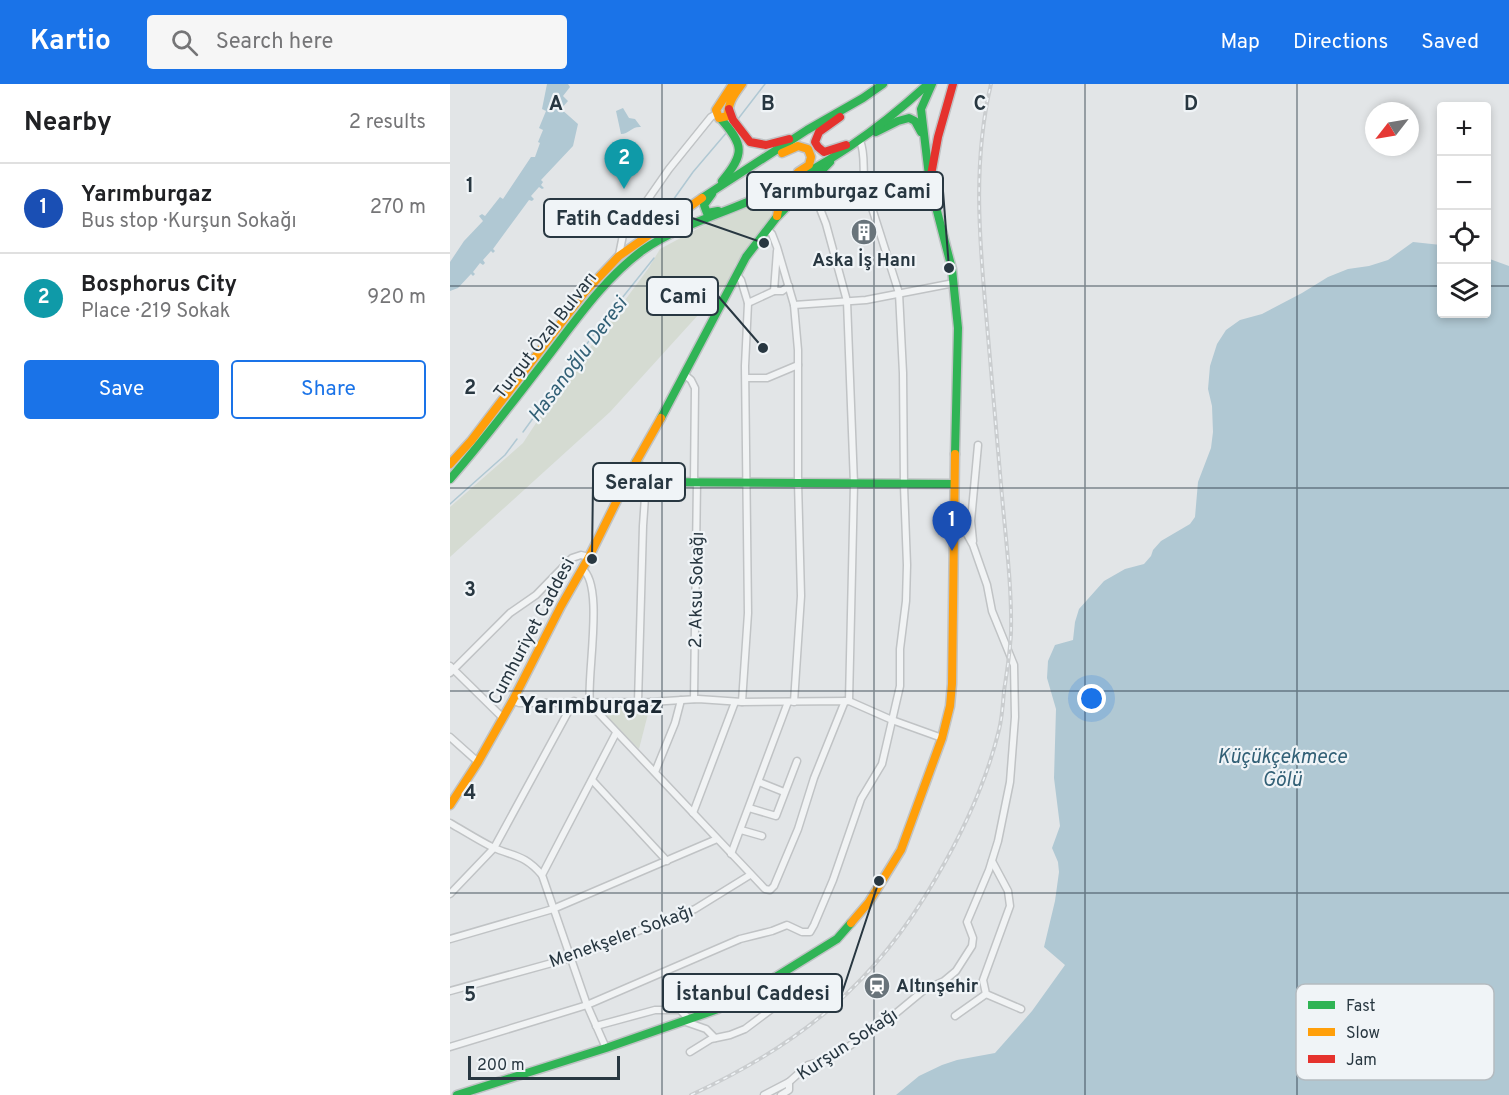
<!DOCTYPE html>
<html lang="en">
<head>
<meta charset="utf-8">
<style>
  :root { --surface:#fff; --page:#f6f6f6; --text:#202124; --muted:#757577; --line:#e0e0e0; --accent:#1a73e8 }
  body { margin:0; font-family:Overpass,sans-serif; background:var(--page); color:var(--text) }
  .controls { position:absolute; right:18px; top:18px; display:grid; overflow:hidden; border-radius:6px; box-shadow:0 3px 9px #0003 }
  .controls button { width:54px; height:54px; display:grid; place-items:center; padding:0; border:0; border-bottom:2px solid var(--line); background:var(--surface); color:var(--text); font:30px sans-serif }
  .compass { position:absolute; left:915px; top:18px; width:54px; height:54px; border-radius:50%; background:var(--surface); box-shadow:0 3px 9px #0003; rotate:239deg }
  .scale { position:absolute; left:18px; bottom:15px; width:152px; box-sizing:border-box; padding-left:6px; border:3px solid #283741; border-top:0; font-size:16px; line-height:21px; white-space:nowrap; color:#283741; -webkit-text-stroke:4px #f0f4f7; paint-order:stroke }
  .you { position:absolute; left:642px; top:615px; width:21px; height:21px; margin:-15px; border:4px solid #fff; border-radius:50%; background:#1a73e8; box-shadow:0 0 0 9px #1a73e833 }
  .badge { display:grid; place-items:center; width:39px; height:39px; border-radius:50%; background:var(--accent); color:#fff; font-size:20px; font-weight:700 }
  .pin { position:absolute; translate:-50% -50px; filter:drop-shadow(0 2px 3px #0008) }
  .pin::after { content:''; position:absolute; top:32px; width:21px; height:18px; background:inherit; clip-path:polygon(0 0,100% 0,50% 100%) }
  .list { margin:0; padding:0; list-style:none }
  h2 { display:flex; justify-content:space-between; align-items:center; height:78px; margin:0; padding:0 24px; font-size:26px }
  h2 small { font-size:20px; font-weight:400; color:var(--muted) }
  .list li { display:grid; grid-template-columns:39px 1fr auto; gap:18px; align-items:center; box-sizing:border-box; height:90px; padding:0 24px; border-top:2px solid var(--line) }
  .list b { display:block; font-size:22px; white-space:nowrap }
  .list p { margin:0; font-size:20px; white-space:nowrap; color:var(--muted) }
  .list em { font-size:20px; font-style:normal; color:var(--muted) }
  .actions { display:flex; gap:12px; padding:18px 24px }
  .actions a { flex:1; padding:14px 0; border:2px solid var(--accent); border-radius:6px; text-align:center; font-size:21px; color:var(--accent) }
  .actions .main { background:var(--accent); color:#fff }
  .icon { flex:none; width:33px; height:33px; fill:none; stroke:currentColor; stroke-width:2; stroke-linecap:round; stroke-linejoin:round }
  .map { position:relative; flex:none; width:1059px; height:1011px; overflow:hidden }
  header { display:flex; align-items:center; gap:36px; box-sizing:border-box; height:84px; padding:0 30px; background:var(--accent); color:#fff }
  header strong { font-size:28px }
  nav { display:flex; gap:33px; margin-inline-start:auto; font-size:21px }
  .search { width:420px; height:54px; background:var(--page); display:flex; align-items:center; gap:15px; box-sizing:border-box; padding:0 21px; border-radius:6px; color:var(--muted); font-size:22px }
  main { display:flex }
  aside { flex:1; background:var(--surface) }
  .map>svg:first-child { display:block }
  .green { fill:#d5dbd2 }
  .water { fill:#b0c8d3 }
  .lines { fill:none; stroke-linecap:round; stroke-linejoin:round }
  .stream { stroke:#b0c8d3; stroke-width:1.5 }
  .street-casing { stroke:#c0c3c5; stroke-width:9 }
  .fast-casing { stroke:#c0c3c5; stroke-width:11 }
  .slow-casing { stroke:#c0c3c5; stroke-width:11 }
  .jam-casing { stroke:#c0c3c5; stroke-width:11 }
  .street { stroke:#f1f3f4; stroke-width:6 }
  .fast { stroke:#30b455; stroke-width:8 }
  .slow { stroke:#ff9f0a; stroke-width:8 }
  .jam { stroke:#e5322d; stroke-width:8 }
  .rail-casing { stroke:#cacdcf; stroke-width:4 }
  .rail { stroke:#f0f4f7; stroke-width:1.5; stroke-dasharray:4.5; stroke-linecap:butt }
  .grid { fill:none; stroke:#283741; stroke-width:1.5; stroke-opacity:0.55 }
  .labels { text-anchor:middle; stroke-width:4.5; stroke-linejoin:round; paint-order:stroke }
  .poi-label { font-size:18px; font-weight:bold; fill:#283741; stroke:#f0f4f7 }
  .street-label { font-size:18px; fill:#283741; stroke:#f0f4f7 }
  .water-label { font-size:20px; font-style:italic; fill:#326076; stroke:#f0f4f7 }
  .district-label { font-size:24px; font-weight:bold; fill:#1b2832; stroke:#f0f4f7 }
  .key { fill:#f0f4f7; stroke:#b4bbc0; stroke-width:1.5 }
  .key-label { font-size:16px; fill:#283741 }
  .grid-label { font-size:20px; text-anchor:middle; font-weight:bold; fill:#283741; stroke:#f0f4f7; stroke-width:4.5; stroke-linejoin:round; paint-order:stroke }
  .leader { fill:none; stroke:#283741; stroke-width:2 }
  .callout-dot { fill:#283741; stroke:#f0f4f7; stroke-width:2 }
  .callout { fill:#f0f4f7; stroke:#283741; stroke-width:2 }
  .callout-label { font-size:20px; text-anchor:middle; font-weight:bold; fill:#283741 }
</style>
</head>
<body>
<header>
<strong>Kartio</strong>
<div class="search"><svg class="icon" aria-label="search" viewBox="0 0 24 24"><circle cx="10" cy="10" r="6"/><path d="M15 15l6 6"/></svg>Search here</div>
<nav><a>Map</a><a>Directions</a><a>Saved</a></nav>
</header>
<main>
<aside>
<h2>Nearby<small>2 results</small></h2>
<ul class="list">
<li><span class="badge" style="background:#1a4fb4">1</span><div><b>Yarımburgaz</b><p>Bus stop · Kurşun Sokağı</p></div><em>270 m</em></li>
<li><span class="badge" style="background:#0f9aa8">2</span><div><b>Bosphorus City</b><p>Place · 219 Sokak</p></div><em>920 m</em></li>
</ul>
<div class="actions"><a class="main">Save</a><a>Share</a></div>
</aside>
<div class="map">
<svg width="1059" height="1011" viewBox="0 0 1059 1011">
  <rect width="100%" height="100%" fill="#e2e5e7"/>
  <g class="green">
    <path d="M314,116L326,118L325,127L285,181L279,197L160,328L0,473V423L73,359L101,316L198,185L210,165L251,143Z"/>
    <path d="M200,622L189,665L149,626V623Z"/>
  </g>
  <g class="water">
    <path d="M97,0H118L120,3L113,12L118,17L111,25L128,40L123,62L91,96L93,98L91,101L94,104L92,105L89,103L81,112L84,115L82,117L79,116L43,165L45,167L43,169L41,167L33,176L35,179L33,181L30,179L23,188L25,190L23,192L21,190L8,204L0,207V178L14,157L33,137L29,132L32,130L35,132L50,113L53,115L81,73H85L90,59L88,58L93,46L89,44L96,27L92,25Z"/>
    <path d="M173,24L179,34L185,35L191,43C182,42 179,50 171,50L166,27Z"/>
    <path d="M963,158L991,161L992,230H1036L1037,174L1059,182V1011H446L469,992L492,981L507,976L545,969L582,927L615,881L594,863L605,817L609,788L608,778L602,764L610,742L604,694L606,625L597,594L598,577L605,561L623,556L625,538L629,525L654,497L675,485L694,480L701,472L703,466L711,457L740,440L745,433L748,398L761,364L763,348L762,322L758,305L760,282L767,260L776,246L790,236L812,230L852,209L878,193L898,185L919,182L938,176Z"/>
  </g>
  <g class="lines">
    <g class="stream">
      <path d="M288,35L315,0"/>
      <path d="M211,133L243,88L277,48"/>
      <path d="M73,348L152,239L204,174"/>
      <path d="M0,420L55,371L67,355"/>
    </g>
    <defs>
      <g id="street">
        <path d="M360,99L376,140L397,217L404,400L399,617"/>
        <path d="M415,102L445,101"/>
        <path d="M317,145L322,150L327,163L344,221L348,266V398L351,512L344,618"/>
        <path d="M327,167L324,207H332L339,202"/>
        <path d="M169,171L173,151L219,85L261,33L266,30"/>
        <path d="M287,191L291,196L298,219L295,282L298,529L292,618"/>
        <path d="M298,219L324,207"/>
        <path d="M344,221L416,216L504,199"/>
        <path d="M235,291L241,296L245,304L244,397"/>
        <path d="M297,294H317L348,281"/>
        <path d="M523,457L521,437L528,361"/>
        <path d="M132,485C155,500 136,594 140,620L315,805L320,806L324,802L348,745L364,694L395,617"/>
        <path d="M0,582L53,634"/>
        <path d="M0,589L60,529L86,511L122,474L131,471L139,473"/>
        <path d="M244,615L247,397"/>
        <path d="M63,616L69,619L200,618L248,615L292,618L399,617L442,636L492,654"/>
        <path d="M188,618L193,442L196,398"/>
        <path d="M0,653L28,678"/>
        <path d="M205,688L225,639L231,616"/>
        <path d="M142,696L217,777"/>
        <path d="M309,698L334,708"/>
        <path d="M299,724L326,732L347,677"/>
        <path d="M243,729L285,618"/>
        <path d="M0,739C14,747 28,756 42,763C64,773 74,770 92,791"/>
        <path d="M291,746L312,752"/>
        <path d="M281,770L338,618"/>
        <path d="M542,777L558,807L560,822L533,896L536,910L571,925"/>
        <path d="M0,810L44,764L124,617"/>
        <path d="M0,855L103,825L267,755"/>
        <path d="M0,907L120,874L165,856L245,825L300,791"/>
        <path d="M505,932L536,910"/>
        <path d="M233,937L256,945L265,954"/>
        <path d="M146,942L205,926H230L239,935"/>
        <path d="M0,963L137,921L290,855L322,847L337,841L352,848H360L364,841L383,796L411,715L432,680L450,602V565L456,517L457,481L454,402L453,289L449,209L415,102C412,88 416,70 410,57"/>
        <path d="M156,964L137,921L92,791L166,649"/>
        <path d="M240,968L261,955L280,951L295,945L347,906"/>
        <path d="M314,1011L339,998L358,981L369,978L398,963L439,935L474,906L494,897L506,887L522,862L523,854L517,838L539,786L548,757L560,698L565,633L564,581L542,527L537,501L523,461L512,441L504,440"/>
        <path d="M331,1011L339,1006V998"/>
      </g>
      <g id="fast">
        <path d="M482,0L471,25L480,100L502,185L508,244L505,370"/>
        <path d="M271,35C294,61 295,70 272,97"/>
        <path d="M426,48L448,37L459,34L465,37L471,48"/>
        <path d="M262,110L254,121L257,129L268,127"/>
        <path d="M252,114L357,46L413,14L433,0"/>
        <path d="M211,334L296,173L326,134L380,78"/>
        <path d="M186,378L192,384L196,398L504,400"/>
        <path d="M0,395C35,355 67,313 99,271C128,233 155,194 193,166C227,142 275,129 313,111C376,82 427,47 478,0"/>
        <path d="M7,1011L156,964L268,925L316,899L387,855L401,839"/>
      </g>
      <g id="slow">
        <path d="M283,0L266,26L269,34L278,32C278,18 284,11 292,0"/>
        <path d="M332,69L348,62L358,65L361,73L359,81L348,88"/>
        <path d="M311,114L319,112L326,114L329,121L327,132"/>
        <path d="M0,380L21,357L134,209L169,172L252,114"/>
        <path d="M0,721L28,678L63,616L111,522L139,473L186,378L211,334"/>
        <path d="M401,839L419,818L451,766L492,654L500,622L502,600L505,370"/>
      </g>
      <g id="jam">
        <path d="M279,25L283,36L300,58L316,61L339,55"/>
        <path d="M390,33L369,48L365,58L368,63L374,68L396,61"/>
        <path d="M481,91L488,53L503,0"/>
      </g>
    </defs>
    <use href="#street" class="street-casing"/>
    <use href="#fast" class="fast-casing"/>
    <use href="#slow" class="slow-casing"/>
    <use href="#jam" class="jam-casing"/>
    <use href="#street" class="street"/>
    <use href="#fast" class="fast"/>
    <use href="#slow" class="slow"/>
    <use href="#jam" class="jam"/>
    <defs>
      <path id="rail" d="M241,1011C351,960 425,900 486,794C513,748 536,699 549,646C552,634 553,620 554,607C557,588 560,569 561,549C562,504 556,457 552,412C547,351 541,290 536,229C529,152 523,76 541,0"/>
    </defs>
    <use href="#rail" class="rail-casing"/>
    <use href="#rail" class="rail"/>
  </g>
  <path class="grid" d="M212,0V1011M424,0V1011M635,0V1011M847,0V1011M0,202H992M1036,202H1059M0,404H1059M0,607H1059M0,809H1059"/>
  <defs>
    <symbol id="building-disc" viewBox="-11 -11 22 22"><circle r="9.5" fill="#69747b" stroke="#f0f4f7"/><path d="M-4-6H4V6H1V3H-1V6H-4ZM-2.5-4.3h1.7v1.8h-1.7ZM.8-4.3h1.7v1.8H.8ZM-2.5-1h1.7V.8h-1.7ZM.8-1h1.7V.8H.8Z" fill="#fff"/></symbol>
    <symbol id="station-disc" viewBox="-11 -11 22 22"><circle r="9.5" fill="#69747b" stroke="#f0f4f7"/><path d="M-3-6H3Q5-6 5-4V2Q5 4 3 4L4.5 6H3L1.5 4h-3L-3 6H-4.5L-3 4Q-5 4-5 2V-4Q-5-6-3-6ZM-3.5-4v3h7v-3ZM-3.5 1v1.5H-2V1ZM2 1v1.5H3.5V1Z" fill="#fff"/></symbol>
  </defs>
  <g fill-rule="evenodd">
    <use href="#building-disc" x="399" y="133" width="30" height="30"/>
    <use href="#station-disc" x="412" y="887" width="30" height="30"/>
  </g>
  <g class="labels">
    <g class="poi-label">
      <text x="414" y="182">Aska İş Hanı</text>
      <text x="446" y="908" text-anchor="start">Altınşehir</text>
    </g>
    <g class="street-label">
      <text transform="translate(95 251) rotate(-52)" y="6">Turgut Özal Bulvarı</text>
      <text transform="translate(246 506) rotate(-89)" y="6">2. Aksu Sokağı</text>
      <text transform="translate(81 547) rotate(-62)" y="6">Cumhuriyet Caddesi</text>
      <text transform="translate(171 852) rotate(-20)" y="6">Menekşeler Sokağı</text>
      <text transform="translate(397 960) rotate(-33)" y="6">Kurşun Sokağı</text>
    </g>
    <g class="water-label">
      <text transform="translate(127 275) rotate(-53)" y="7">Hasanoğlu Deresi</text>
      <text x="832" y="679">Küçükçekmece<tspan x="832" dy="23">Gölü</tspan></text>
    </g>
    <g class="district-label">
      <text x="141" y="629">Yarımburgaz</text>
    </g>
  </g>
  <rect x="846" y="900" width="198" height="96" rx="9" class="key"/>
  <rect x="858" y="917" width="27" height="8" fill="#30b455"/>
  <rect x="858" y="944" width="27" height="8" fill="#ff9f0a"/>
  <rect x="858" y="971" width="27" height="8" fill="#e5322d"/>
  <g class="key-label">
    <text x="896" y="927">Fast</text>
    <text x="896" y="954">Slow</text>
    <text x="896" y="981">Jam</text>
  </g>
  <g class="grid-label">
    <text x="106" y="26">A</text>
    <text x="318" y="26">B</text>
    <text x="530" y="26">C</text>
    <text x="741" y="26">D</text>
    <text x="20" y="108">1</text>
    <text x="20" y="310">2</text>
    <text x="20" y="512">3</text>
    <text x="20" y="715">4</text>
    <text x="20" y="917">5</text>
  </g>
  <path class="leader" d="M499 184L493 107M314 159L242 134M313 264L268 212M142 475L143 398M429 797L392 909"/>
  <g class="callout-dot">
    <circle cx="499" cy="184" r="6"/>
    <circle cx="314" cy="159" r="6"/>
    <circle cx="313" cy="264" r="6"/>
    <circle cx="142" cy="475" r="6"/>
    <circle cx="429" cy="797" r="6"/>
  </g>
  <g class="callout">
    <rect x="297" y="88" width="196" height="38" rx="6"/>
    <rect x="94" y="115" width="148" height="38" rx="6"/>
    <rect x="197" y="193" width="71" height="38" rx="6"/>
    <rect x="143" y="379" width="92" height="38" rx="6"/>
    <rect x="213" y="890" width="179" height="38" rx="6"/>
  </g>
  <g class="callout-label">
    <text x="395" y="114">Yarımburgaz Cami</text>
    <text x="168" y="141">Fatih Caddesi</text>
    <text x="233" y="219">Cami</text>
    <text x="189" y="405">Seralar</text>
    <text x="303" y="916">İstanbul Caddesi</text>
  </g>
</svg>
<div class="controls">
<button>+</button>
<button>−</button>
<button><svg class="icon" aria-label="locate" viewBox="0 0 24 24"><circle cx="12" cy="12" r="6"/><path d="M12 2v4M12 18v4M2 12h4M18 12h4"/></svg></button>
<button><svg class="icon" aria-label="layers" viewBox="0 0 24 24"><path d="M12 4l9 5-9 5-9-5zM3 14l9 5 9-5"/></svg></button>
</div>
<svg class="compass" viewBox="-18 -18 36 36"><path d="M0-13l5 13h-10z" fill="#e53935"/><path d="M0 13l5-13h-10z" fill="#757577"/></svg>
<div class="scale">200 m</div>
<div class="you"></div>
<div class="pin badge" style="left:502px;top:467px;background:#1a4fb4">1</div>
<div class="pin badge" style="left:174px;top:105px;background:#0f9aa8">2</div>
</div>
</main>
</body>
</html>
